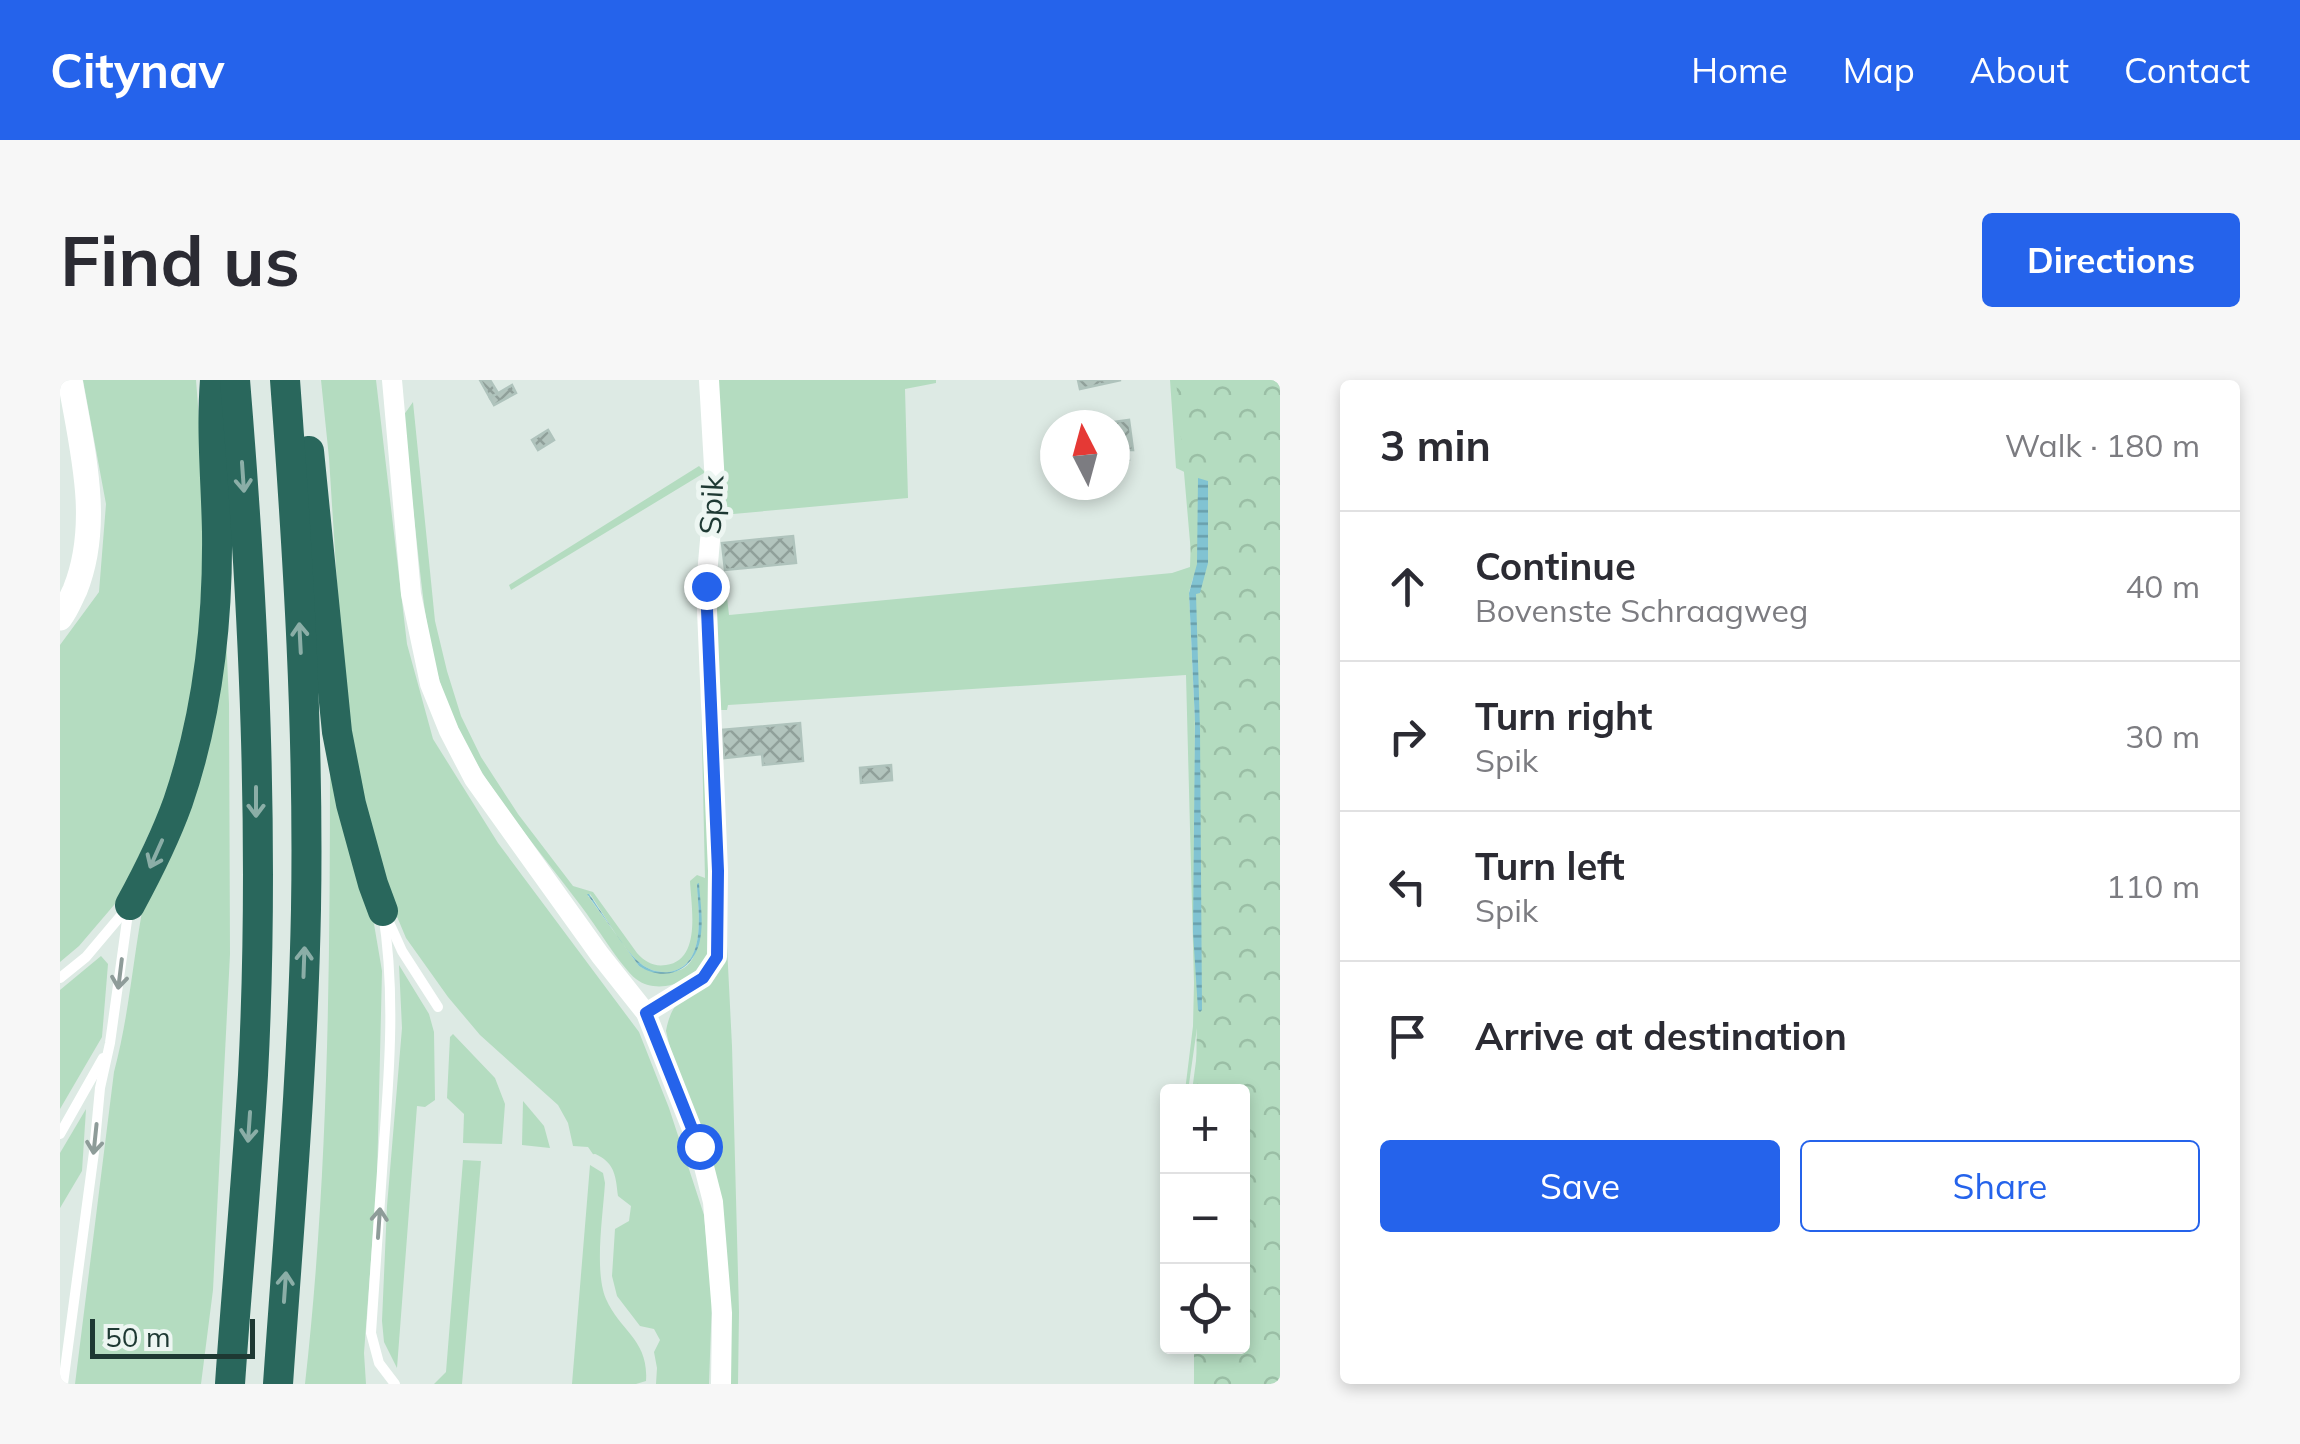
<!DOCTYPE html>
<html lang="en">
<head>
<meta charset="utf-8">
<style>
  :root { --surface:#fff; --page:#f7f7f7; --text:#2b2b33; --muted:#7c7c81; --line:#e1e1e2; --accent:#2563eb }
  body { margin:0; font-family:Mulish,sans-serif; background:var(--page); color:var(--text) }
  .controls { position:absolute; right:30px; bottom:30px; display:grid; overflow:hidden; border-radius:10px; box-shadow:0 5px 15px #0003 }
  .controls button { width:90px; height:90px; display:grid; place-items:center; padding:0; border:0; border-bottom:2px solid var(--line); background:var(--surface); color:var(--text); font:50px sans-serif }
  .compass { position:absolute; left:980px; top:30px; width:90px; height:90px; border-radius:50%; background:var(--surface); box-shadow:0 5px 15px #0003; rotate:354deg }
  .scale { position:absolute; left:30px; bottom:25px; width:165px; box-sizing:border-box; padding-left:10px; border:5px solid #1e3933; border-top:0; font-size:28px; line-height:35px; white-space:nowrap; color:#1e3933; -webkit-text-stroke:8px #edf6f2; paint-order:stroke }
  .stop { position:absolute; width:30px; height:30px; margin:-22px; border:8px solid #2563eb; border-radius:50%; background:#fff }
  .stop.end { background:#2563eb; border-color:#fff; box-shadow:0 2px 10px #0008 }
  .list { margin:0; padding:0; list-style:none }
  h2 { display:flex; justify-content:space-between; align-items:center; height:130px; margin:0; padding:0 40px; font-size:42px }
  h2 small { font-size:32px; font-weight:400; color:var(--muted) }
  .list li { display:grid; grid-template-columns:65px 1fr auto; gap:30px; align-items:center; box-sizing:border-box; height:150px; padding:0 40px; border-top:2px solid var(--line) }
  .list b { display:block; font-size:38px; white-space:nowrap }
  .list p { margin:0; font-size:32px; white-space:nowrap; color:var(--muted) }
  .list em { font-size:32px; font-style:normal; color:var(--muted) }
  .actions { display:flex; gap:20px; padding:30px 40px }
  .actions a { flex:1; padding:22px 0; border:2px solid var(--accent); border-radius:10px; text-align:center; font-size:35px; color:var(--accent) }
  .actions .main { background:var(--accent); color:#fff }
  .icon { flex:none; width:55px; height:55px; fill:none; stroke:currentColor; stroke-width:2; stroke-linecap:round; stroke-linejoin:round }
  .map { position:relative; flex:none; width:1220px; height:1004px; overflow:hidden; border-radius:10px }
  header { display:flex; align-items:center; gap:60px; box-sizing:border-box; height:140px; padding:0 50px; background:var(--accent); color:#fff }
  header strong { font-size:48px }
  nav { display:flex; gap:55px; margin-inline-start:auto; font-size:35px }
  .intro { display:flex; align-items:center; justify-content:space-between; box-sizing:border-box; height:240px; padding:0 60px }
  h1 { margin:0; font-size:70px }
  .button { padding:25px 45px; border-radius:10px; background:var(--accent); color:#fff; font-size:35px; font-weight:700 }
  main { display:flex; gap:60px; padding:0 60px }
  aside { flex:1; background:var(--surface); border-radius:10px; box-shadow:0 5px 15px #0003 }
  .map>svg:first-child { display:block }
  .grass { fill:#b4dcc0; fill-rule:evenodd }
  .forest { fill:url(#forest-crowns) }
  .water { fill:url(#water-rules) }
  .building { fill:url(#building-cross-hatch); stroke:#afc3bc; stroke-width:2.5 }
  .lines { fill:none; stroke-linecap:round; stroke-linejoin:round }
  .service { stroke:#fff; stroke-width:10 }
  .minor { stroke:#fff; stroke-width:20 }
  .tertiary { stroke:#fff; stroke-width:25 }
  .motorway { stroke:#29675c; stroke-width:30 }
  .oneway { stroke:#8baea7 }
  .oneway2 { stroke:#8e9c99 }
  .route { stroke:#2563eb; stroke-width:12 }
  .labels { text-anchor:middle; stroke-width:10; stroke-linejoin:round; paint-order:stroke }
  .street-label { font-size:30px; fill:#1e3933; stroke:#edf6f2 }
</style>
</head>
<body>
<header>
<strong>Citynav</strong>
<nav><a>Home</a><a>Map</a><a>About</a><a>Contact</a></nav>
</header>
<div class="intro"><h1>Find us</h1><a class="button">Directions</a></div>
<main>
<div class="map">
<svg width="1220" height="1004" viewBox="0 0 1220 1004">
  <defs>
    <pattern id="forest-crowns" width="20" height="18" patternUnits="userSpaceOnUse" patternTransform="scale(2.5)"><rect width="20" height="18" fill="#b4dcc0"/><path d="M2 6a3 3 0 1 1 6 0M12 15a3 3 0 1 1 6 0" fill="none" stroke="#9abea5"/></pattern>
    <pattern id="water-rules" width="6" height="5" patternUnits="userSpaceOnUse" patternTransform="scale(2.5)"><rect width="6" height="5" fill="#81c3d2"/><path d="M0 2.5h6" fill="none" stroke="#699fab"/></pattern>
    <pattern id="building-cross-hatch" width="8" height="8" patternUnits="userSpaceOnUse" patternTransform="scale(2.5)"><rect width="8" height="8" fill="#b2c4bd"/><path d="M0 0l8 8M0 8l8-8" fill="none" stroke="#90a09a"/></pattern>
  </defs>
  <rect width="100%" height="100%" fill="#ddeae4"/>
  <g class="grass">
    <path d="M23,0H136L146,128L135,318L111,405L60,518L19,566L0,582V265L39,212L46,124Z"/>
    <path d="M261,0H316L347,264L373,359L438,463L579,652L609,728L644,835L652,919L649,1004H596L597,988L594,972L600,960L594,949L580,946L557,916L552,896L555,849L569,841L571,826L558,816C556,801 556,786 541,777C528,769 538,781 528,767L513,766L508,743L498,725L420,655L388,617L346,558L322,501L285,329L269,78Z"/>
    <path d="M654,0H876V3L845,9L848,118L662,135V147L656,148Z"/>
    <path d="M1110,0H1220V1004L1182,966V712L1132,711L1140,651L1137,648L1128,711H1125L1133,646L1134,603L1126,295L668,325L667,330H661L651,201L665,200L669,235L1112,193L1130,187L1133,96L1116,88ZM1137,184L1136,213L1133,552L1135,342L1129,212Z"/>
    <path d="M353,22L375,241L387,291L401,336L421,377L458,434L513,506L533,512L577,573C585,582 594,587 606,585C642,580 631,526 630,501L637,495L645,498L639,227L644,93L451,210L449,205L639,86L644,91L645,89L652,563C650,570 648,580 644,585C629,603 597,615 576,599C561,587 535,544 521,526C470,457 410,394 382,309C368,265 363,219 358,173C353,128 348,82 343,36ZM637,505C639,530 649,592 609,592C598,592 589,592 579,586L528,516L530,514C543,533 563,569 580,583C588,590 599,593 609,592C648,586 638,531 637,505Z"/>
    <path d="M165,230L169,324L170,574L153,910L141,1004H15L54,692C69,636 73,578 84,521Z"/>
    <path d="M270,388L314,544L322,591L317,800L304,973L306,1004H245C268,800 270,593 270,388Z"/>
    <path d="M663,486L672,666L679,932L678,1004H670V918L606,651C611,622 625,616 646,598Z"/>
    <path d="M41,576L48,584L42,657L0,729V610Z"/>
    <path d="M339,585L369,634L374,652L375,720L365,727L357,726L337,988L324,962L322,941L327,826L342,648Z"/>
    <path d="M393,654L435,698L445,724L442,764L403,763L404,734L387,718L390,657Z"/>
    <path d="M463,721L484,746L490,768L462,765Z"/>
    <path d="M26,729L22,791L0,828V773Z"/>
    <path d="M403,780L421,781L402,1004H374L386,992Z"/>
    <path d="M530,785L543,793L545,803C543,835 534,891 546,919C560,951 589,960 586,1001L576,1004H512Z"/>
  </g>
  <path class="forest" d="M1116,0H1220V1004H1134V967L1182,966V712L1136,711L1141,289Z"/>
  <g class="water">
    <path d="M1138,98L1148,101V183L1140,213L1136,214L1140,350L1142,630L1140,632L1138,630L1133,552L1135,342L1129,213L1137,184Z"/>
    <path d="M639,503C640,521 644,542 640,560C634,591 605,603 579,586L527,514H529C542,532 564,570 580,583C588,590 599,593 609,592C648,586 638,531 637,504Z"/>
  </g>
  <g class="building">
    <path d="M420,0H430L438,13L430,18Z"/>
    <path d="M1018,0H1061L1020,9Z"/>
    <path d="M452,5L456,13L434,25L430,18Z"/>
    <path d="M1069,40L1073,70H1068L1069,80L1055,82V45H1032Z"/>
    <path d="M488,50L494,60L478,70L472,60Z"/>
    <path d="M733,156L736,183L665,190L662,163Z"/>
    <path d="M740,343L743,381L703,385L702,374L664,378L662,350Z"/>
    <path d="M831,385L832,400L801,403L800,388Z"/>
  </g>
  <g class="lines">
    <g class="service">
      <path d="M323,533C335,608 330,686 324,762C320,826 315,889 311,953L319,983L335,1004"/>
      <path d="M328,540L342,571L378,627"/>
      <path d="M0,598L26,577L69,526"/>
      <path d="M0,754L43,678"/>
      <path d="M3,1004L34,772L40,708L50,663L69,526"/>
    </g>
    <g class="minor">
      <path d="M332,0L351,214L370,304L389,351L414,399L540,575L586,633L639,767L653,822L662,933L661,1004"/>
      <path d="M586,633L643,598L657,577L658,491L646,206L655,104L649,0"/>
    </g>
    <path class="tertiary" d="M0,238C7,229 10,220 15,210C42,143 22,69 10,0"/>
    <g class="motorway">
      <path d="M249,71L277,352L291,424L313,504L323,531"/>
      <path d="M70,525C88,492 105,458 118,422C147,337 158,242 157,152C156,101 151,51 155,0"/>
      <path d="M170,1004C177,901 187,798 193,695C205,464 194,230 175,0"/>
      <path d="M218,1004C229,846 243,687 246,529C249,353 238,175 225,0"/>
    </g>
  </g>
  <defs><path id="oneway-shaft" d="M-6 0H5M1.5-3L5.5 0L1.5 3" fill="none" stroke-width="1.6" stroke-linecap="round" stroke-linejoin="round" transform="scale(2.5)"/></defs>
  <g class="oneway">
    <use href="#oneway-shaft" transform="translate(183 97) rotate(86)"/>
    <use href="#oneway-shaft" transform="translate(240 258) rotate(-93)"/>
    <use href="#oneway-shaft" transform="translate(196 422) rotate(90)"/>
    <use href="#oneway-shaft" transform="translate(96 474) rotate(114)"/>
    <use href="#oneway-shaft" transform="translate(244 582) rotate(-88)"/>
    <use href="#oneway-shaft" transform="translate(189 747) rotate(94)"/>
    <use href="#oneway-shaft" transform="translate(225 907) rotate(-86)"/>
  </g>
  <g class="oneway2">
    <use href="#oneway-shaft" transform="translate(60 594) rotate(97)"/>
    <use href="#oneway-shaft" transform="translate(35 759) rotate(96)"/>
    <use href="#oneway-shaft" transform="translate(319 843) rotate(-86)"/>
  </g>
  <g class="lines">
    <path class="route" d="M639,766L586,633L643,598L657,577L658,491L646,206"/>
  </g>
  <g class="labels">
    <g class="street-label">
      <text transform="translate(652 125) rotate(-87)" y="10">Spik</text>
    </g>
  </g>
</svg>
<div class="controls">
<button>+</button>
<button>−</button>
<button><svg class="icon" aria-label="locate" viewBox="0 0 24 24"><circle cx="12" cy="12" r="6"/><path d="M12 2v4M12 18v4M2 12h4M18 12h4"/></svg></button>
</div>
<svg class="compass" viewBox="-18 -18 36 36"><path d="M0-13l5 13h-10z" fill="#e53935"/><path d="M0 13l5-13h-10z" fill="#7c7c81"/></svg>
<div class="scale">50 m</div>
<div class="stop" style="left:639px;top:766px"></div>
<div class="stop end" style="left:646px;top:206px"></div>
</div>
<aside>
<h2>3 min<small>Walk · 180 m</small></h2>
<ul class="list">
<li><svg class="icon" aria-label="ahead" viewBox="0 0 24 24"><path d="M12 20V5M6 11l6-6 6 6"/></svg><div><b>Continue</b><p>Bovenste Schraagweg</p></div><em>40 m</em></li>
<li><svg class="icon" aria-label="right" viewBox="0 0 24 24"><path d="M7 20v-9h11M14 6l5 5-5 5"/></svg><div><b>Turn right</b><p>Spik</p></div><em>30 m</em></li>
<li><svg class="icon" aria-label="left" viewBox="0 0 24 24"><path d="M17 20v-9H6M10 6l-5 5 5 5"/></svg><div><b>Turn left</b><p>Spik</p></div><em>110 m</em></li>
<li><svg class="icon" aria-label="arrive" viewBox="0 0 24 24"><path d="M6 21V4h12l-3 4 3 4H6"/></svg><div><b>Arrive at destination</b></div></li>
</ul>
<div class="actions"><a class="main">Save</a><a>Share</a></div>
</aside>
</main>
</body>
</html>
